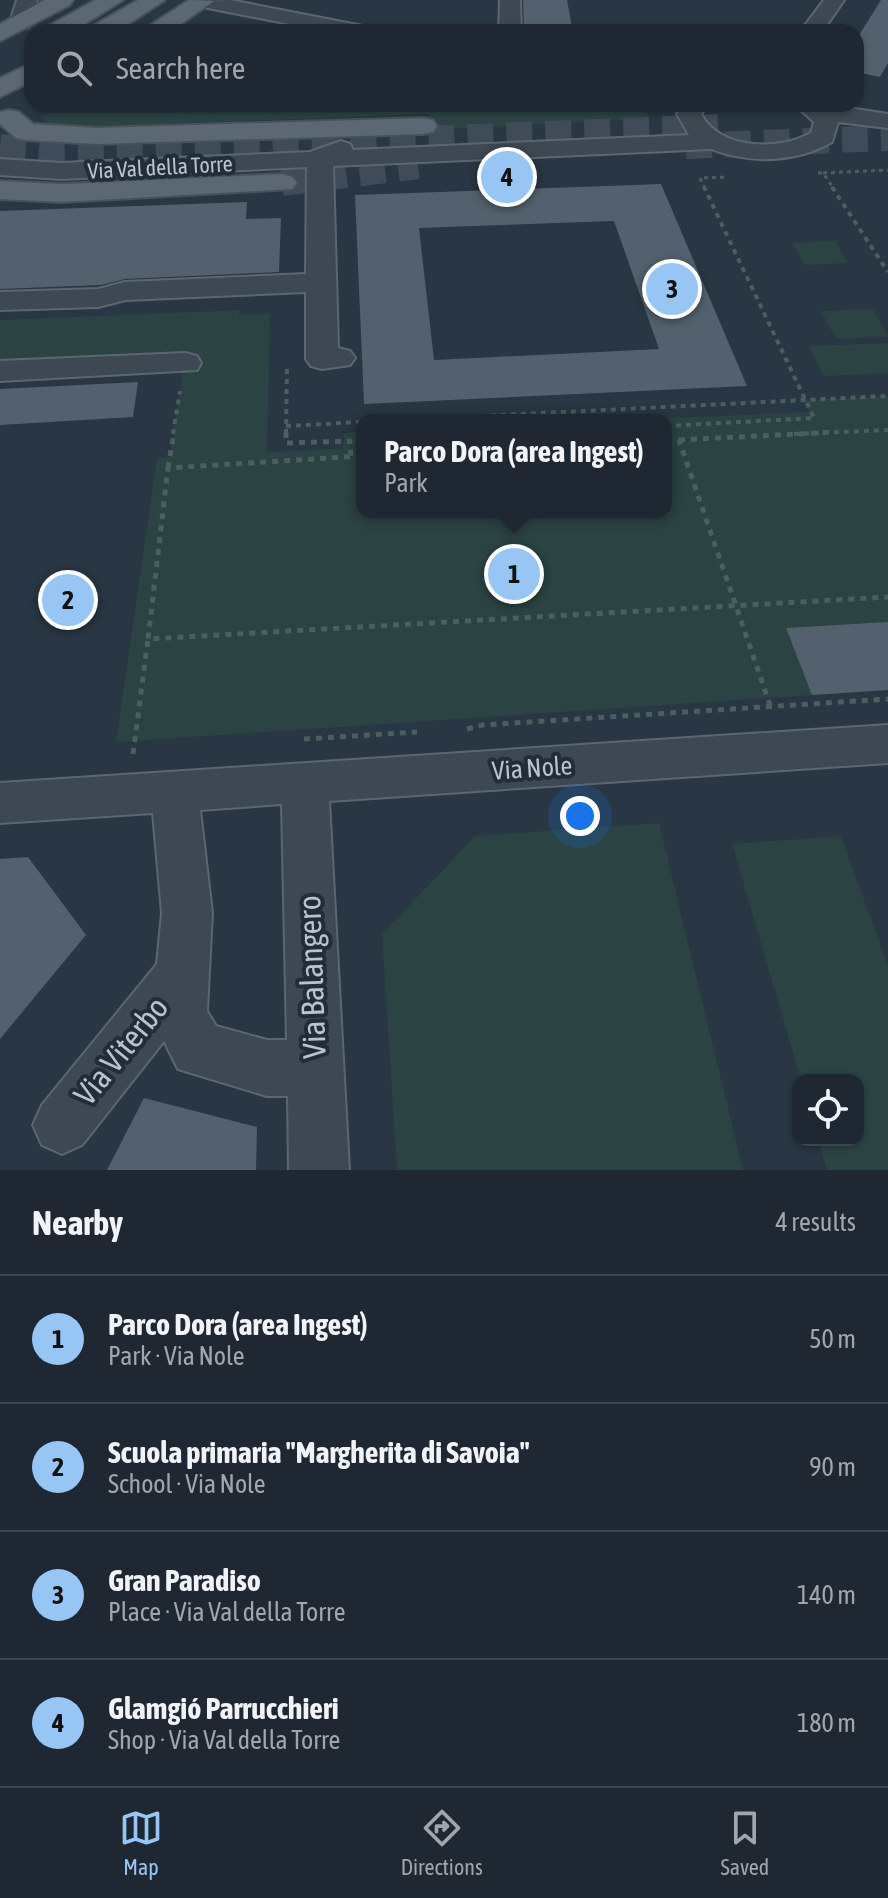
<!DOCTYPE html>
<html lang="en">
<head>
<meta charset="utf-8">
<style>
  :root { --surface:#1f2832; --page:#27303a; --text:#f1f3f6; --muted:#a1a6ac; --line:#3c444d; --accent:#97c5f4 }
  body { margin:0; font-family:"Asap Condensed",sans-serif; background:var(--page); color:var(--text) }
  .controls { position:absolute; right:24px; bottom:24px; display:grid; overflow:hidden; border-radius:16px; box-shadow:0 2px 6px #0004 }
  .controls button { width:72px; height:72px; display:grid; place-items:center; padding:0; border:0; border-bottom:2px solid var(--line); background:var(--surface); color:var(--text); font:40px sans-serif }
  .you { position:absolute; left:580px; top:816px; width:28px; height:28px; margin:-20px; border:6px solid #fff; border-radius:50%; background:#1a73e8; box-shadow:0 0 0 12px #1a73e833 }
  .badge { display:grid; place-items:center; width:52px; height:52px; border-radius:50%; background:var(--accent); color:#111; font-size:26px; font-weight:700 }
  .pin { position:absolute; translate:-50% -50%; border:4px solid #fff; box-shadow:0 2px 8px #0006 }
  .popup { position:absolute; left:356px; top:414px; width:316px; height:104px; box-sizing:border-box; display:grid; place-content:center; border-radius:16px; background:var(--surface); filter:drop-shadow(0 2px 6px #0005); font-size:26px; white-space:nowrap; color:var(--muted) }
  .popup b { font-size:30px; color:var(--text) }
  .popup::after { content:''; position:absolute; left:50%; top:100%; margin-left:-16px; border:16px solid transparent; border-top-color:var(--surface) }
  .list { margin:0; padding:0; list-style:none }
  h2 { display:flex; justify-content:space-between; align-items:center; height:104px; margin:0; padding:0 32px; font-size:34px }
  h2 small { font-size:26px; font-weight:400; color:var(--muted) }
  .list li { display:grid; grid-template-columns:52px 1fr auto; gap:24px; align-items:center; box-sizing:border-box; height:128px; padding:0 32px; border-top:2px solid var(--line) }
  .list b { display:block; font-size:30px; white-space:nowrap }
  .list p { margin:0; font-size:26px; white-space:nowrap; color:var(--muted) }
  .list em { font-size:26px; font-style:normal; color:var(--muted) }
  .icon { flex:none; width:44px; height:44px; fill:none; stroke:currentColor; stroke-width:2; stroke-linecap:round; stroke-linejoin:round }
  .map { position:relative; flex:none; width:888px; height:1170px; overflow:hidden }
  .search { position:absolute; background:var(--surface); box-shadow:0 2px 6px #0004; left:24px; right:24px; top:24px; height:88px; display:flex; align-items:center; gap:20px; box-sizing:border-box; padding:0 28px; border-radius:24px; color:var(--muted); font-size:30px }
  .sheet { height:616px; background:var(--surface) }
  nav { display:flex; justify-content:space-around; align-items:center; box-sizing:border-box; height:112px; border-top:2px solid var(--line); background:var(--surface); font-size:22px; color:var(--muted) }
  nav a { display:grid; justify-items:center; gap:4px }
  nav .on { color:var(--accent) }
  .map>svg:first-child { display:block }
  .green { fill:#2b4343 }
  .building { fill:#52616d; fill-rule:evenodd }
  .lines { fill:none; stroke-linecap:round; stroke-linejoin:round }
  .major-tunnel { stroke:#3f4b58; stroke-width:26; stroke-dasharray:26 13; stroke-linecap:butt }
  .minor-casing { stroke:#5b6670; stroke-width:4 }
  .major-casing { stroke:#47515c; stroke-width:4 }
  .path-far2 { stroke:#495f60; stroke-width:3; stroke-dasharray:4 4; stroke-linecap:butt }
  .path-far1 { stroke:#495f60; stroke-width:4; stroke-dasharray:5 5; stroke-linecap:butt }
  .path { stroke:#495f60; stroke-width:5; stroke-dasharray:6 6; stroke-linecap:butt }
  .minor { fill:#3d4852; fill-rule:evenodd }
  .major { fill:#5b6772; fill-rule:evenodd }
  .labels { text-anchor:middle; stroke-width:8; stroke-linejoin:round; paint-order:stroke }
  .far-street-label { font-size:22px; fill:#bac3cc; stroke:#212d38 }
  .street-label { font-size:26px; fill:#bac3cc; stroke:#212d38 }
  .near-street-label { font-size:32px; fill:#bac3cc; stroke:#212d38 }
</style>
</head>
<body>
<div class="map">
<svg width="888" height="1170" viewBox="0 0 888 1170">
  <rect width="100%" height="100%" fill="#293643"/>
  <g class="green">
    <path d="M410,104H500L525,109L546,104H632L646,107L648,119L430,130L428,114L77,127L46,124L42,116L49,113L382,112L384,108Z"/>
    <path d="M835,241L848,263L805,265L792,243Z"/>
    <path d="M873,309L888,337L836,339L821,311Z"/>
    <path d="M240,310L239,315L270,314L267,452L343,449L344,433L362,432V512H666V420H626L809,412L804,400L888,396V690L116,742L157,458L170,457L184,363L0,371V320Z"/>
    <path d="M888,343V373L824,376L809,346Z"/>
    <path d="M659,823L743,1170H397L382,934L475,836Z"/>
    <path d="M841,836L888,966V1170H827L818,1140H858V1080H801L732,844Z"/>
  </g>
  <g class="building">
    <path d="M523,0H567L573,32H524Z"/>
    <path d="M881,0H888V63L880,77L856,72V40Z"/>
    <path d="M661,184L747,386L364,404L355,195ZM614,221L659,349L434,360L419,228Z"/>
    <path d="M247,202L246,219L281,218L279,272L125,279L101,285L0,289V211Z"/>
    <path d="M138,382L133,417L0,425V389Z"/>
    <path d="M888,622V690L812,695L786,628Z"/>
    <path d="M28,857L86,935L0,1039V859Z"/>
    <path d="M144,1098L257,1127L256,1170H107Z"/>
  </g>
  <g class="lines">
    <g class="major-tunnel">
      <path d="M686,146L888,138"/>
      <path d="M0,147L57,152L128,151L718,127"/>
      <path d="M282,183L418,166"/>
    </g>
    <defs>
      <g id="minor">
        <path d="M17,0H37L29,27L21,28L10,22Z"/>
        <path d="M230,0L363,26L374,32H330L203,7L193,1Z"/>
        <path d="M500,0H520L521,32H499Z"/>
        <path d="M824,0H844L822,32H800Z"/>
        <path d="M684,104H708L701,114C720,150 779,151 811,133L814,122L794,104H823L888,114V128L838,122L832,142C796,163 749,164 711,149L333,166L338,348L350,351L355,358L350,365L322,369L311,366L306,359V292L126,300L98,307L0,310V292L98,289L125,282L306,274L307,167L61,179L0,175V159L61,163L310,152L341,141L350,144L353,150L689,135L677,114Z"/>
        <path d="M185,353L197,356L201,363L197,370L0,381V361Z"/>
        <path d="M888,725V763L329,801L349,1170H289L288,1096H267L178,1069L164,1041L82,1145L62,1154L42,1145L33,1125L42,1105L157,964L162,913L153,813L0,823V783ZM282,804L287,1040H267L216,1026L207,1011L212,913L200,810Z"/>
      </g>
      <g id="major">
        <path d="M45,0H73L70,5L0,41V24Z"/>
        <path d="M95,0H123L72,32H43L47,27Z"/>
        <path d="M138,0H165L116,32H87L91,27Z"/>
        <path d="M189,0L214,1L169,32H140Z"/>
        <path d="M32,63V81L0,97V78Z"/>
        <path d="M9,110L19,112L33,124L97,128L423,118L433,120L437,126L433,132L423,134L97,144L26,140L16,138L0,124V112Z"/>
        <path d="M282,174L292,177L297,183L292,189L62,202L0,199V181L62,184Z"/>
      </g>
    </defs>
    <use href="#minor" class="minor-casing"/>
    <use href="#major" class="major-casing"/>
    <g class="path-far2">
      <path d="M818,173H823L834,189"/>
      <path d="M823,173L888,170"/>
      <path d="M705,189L700,178L726,177"/>
    </g>
    <g class="path-far1">
      <path d="M832,187L888,272"/>
      <path d="M401,420L888,396"/>
      <path d="M286,426L362,422"/>
      <path d="M666,426L814,418L704,187"/>
      <path d="M173,434L180,391"/>
      <path d="M286,434L287,369"/>
      <path d="M794,434L888,430"/>
    </g>
    <g class="path">
      <path d="M286,432V443L350,441L351,457"/>
      <path d="M679,440L836,432"/>
      <path d="M666,441L679,440L771,708"/>
      <path d="M362,456L168,468L148,639L888,597"/>
      <path d="M168,468L174,432"/>
      <path d="M467,729L483,725L888,699"/>
      <path d="M304,739L417,732"/>
      <path d="M133,754L148,639"/>
    </g>
    <use href="#minor" class="minor"/>
    <use href="#major" class="major"/>
  </g>
  <g class="labels">
    <g class="far-street-label">
      <text transform="translate(160 167) rotate(-3)" y="8">Via Val della Torre</text>
    </g>
    <g class="street-label">
      <text transform="translate(532 768) rotate(-4)" y="9">Via Nole</text>
    </g>
    <g class="near-street-label">
      <text transform="translate(312 977) rotate(-92)" y="11">Via Balangero</text>
      <text transform="translate(121 1051) rotate(-51)" y="11">Via Viterbo</text>
    </g>
  </g>
</svg>
<div class="controls">
<button><svg class="icon" aria-label="locate" viewBox="0 0 24 24"><circle cx="12" cy="12" r="6"/><path d="M12 2v4M12 18v4M2 12h4M18 12h4"/></svg></button>
</div>
<div class="you"></div>
<div class="pin badge" style="left:514px;top:574px">1</div>
<div class="popup"><b>Parco Dora (area Ingest)</b>Park</div>
<div class="pin badge" style="left:68px;top:600px">2</div>
<div class="pin badge" style="left:672px;top:289px">3</div>
<div class="pin badge" style="left:507px;top:177px">4</div>
<div class="search"><svg class="icon" aria-label="search" viewBox="0 0 24 24"><circle cx="10" cy="10" r="6"/><path d="M15 15l6 6"/></svg>Search here</div>
</div>
<section class="sheet">
<h2>Nearby<small>4 results</small></h2>
<ul class="list">
<li><span class="badge">1</span><div><b>Parco Dora (area Ingest)</b><p>Park · Via Nole</p></div><em>50 m</em></li>
<li><span class="badge">2</span><div><b>Scuola primaria &quot;Margherita di Savoia&quot;</b><p>School · Via Nole</p></div><em>90 m</em></li>
<li><span class="badge">3</span><div><b>Gran Paradiso</b><p>Place · Via Val della Torre</p></div><em>140 m</em></li>
<li><span class="badge">4</span><div><b>Glamgió Parrucchieri</b><p>Shop · Via Val della Torre</p></div><em>180 m</em></li>
</ul>
</section>
<nav>
<a class="on"><svg class="icon" aria-label="map" viewBox="0 0 24 24"><path d="M3 6l6-2 6 2 6-2v14l-6 2-6-2-6 2zM9 4v14M15 6v14"/></svg>Map</a>
<a><svg class="icon" aria-label="directions" viewBox="0 0 24 24"><path d="M12 3l9 9-9 9-9-9zM9 14v-3h6M13 9l2 2-2 2"/></svg>Directions</a>
<a><svg class="icon" aria-label="saved" viewBox="0 0 24 24"><path d="M7 4h10v16l-5-4-5 4z"/></svg>Saved</a>
</nav>
</body>
</html>
